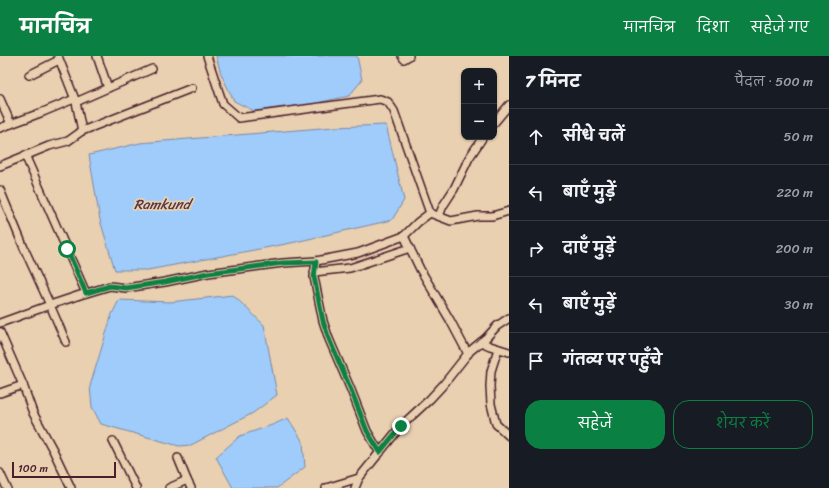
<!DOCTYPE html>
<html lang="hi">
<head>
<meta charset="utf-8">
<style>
  :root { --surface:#171b24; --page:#242831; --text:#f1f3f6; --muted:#9ea1a6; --line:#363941; --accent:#0b8043 }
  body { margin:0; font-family:Sriracha,"Playpen Sans Deva",sans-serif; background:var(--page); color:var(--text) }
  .controls { position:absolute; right:12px; top:12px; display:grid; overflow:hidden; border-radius:8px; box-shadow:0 1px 3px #0004 }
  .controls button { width:36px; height:36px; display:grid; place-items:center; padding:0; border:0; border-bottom:1px solid var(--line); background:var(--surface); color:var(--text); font:20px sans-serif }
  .scale { position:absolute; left:12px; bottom:10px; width:104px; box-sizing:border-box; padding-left:4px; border:2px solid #4a1f2b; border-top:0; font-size:11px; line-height:14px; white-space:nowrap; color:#4a1f2b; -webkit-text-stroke:3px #e8d0b0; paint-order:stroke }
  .stop { position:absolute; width:12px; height:12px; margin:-9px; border:3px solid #0b8043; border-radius:50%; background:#fff }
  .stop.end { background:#0b8043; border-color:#fff; box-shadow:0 1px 4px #0008 }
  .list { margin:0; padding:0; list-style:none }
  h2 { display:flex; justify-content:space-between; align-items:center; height:52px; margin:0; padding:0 16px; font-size:17px }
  h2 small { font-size:13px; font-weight:400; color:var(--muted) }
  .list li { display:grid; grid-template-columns:26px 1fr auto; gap:12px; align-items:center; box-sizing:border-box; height:56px; padding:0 16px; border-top:1px solid var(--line) }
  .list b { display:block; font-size:15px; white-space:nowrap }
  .list em { font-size:13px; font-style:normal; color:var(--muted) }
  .actions { display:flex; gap:8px; padding:12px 16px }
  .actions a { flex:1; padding:9px 0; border:1px solid var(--accent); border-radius:16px; text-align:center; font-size:14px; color:var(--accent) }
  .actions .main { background:var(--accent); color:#fff }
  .icon { flex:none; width:22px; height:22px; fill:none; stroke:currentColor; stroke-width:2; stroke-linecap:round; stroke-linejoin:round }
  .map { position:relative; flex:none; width:509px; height:432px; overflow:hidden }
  header { display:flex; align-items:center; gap:24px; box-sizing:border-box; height:56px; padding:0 20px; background:var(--accent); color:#fff }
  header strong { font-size:19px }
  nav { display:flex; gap:22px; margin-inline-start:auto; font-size:14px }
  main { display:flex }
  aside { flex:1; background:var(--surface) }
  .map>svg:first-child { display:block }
  .water { fill:#9fccfa; stroke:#7d87a7 }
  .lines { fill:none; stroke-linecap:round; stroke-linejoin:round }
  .street-casing { stroke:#4a1f2b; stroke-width:10 }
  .street { stroke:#e8d0b0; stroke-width:7 }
  .route { stroke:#0b8043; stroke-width:5 }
  .labels { text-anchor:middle; stroke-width:3.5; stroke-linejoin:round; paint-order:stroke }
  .water-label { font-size:14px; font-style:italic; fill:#57394a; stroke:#e8d0b0 }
</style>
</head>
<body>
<header>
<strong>मानचित्र</strong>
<nav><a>मानचित्र</a><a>दिशा</a><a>सहेजे गए</a></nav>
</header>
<main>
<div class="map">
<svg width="509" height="432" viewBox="0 0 509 432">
  <rect width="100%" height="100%" fill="#e8d0b0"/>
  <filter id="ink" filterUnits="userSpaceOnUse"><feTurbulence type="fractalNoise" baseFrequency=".025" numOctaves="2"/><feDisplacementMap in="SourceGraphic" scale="8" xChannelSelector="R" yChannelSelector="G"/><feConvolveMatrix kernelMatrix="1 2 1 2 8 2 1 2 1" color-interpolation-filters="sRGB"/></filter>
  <g filter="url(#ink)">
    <g class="water">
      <path d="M216,0H357L362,24L349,40L307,49L284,51L254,55L234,45L221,18Z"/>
      <path d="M386,69L404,144L392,164L291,187L148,214H115L100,164L89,99L140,87L334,71Z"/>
      <path d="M233,239L264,269L277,339L253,357L191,389L179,390L101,368L92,351L90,330L112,258L119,244L170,246Z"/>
      <path d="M288,362L303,386L305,411L277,432H233L216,401L240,380L272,369Z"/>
    </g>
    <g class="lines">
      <defs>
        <g id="street">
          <path d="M58,0L76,46L82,75"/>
          <path d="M207,0L223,48L239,62L380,43L388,46L394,55L430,157"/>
          <path d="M402,0L404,3L409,0"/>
          <path d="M29,19L59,4"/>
          <path d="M108,32L152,13"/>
          <path d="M0,43L11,68"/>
          <path d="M76,46L108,32L97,0"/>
          <path d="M494,67L509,49"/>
          <path d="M0,72L43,56L74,43"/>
          <path d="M25,99L86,237"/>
          <path d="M0,110L49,90L68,85L82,75L192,32"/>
          <path d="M0,134L24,192L50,249L0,267"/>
          <path d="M439,160L443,150L454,133L469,102L483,81"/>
          <path d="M404,180L420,213L450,264L468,298"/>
          <path d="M316,205L314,221L323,265L329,283L351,334L367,375L380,397"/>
          <path d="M314,216L350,212L410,192"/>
          <path d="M0,276L23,329L0,337"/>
          <path d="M66,286L50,249L80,239L110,230L126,232L165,226L208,217L283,207L316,205L358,197L404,180L418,166L430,157L451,165L478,160H492L509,155"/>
          <path d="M481,286L490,290L509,296"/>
          <path d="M498,293L491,315L490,330L491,348L496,368L509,380"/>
          <path d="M23,329L33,357L53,394L71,432"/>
          <path d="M113,385L136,432"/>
          <path d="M178,402L187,424"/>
          <path d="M0,417L7,432"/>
          <path d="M169,432L187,424L191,432"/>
          <path d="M326,432L359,422"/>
          <path d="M355,432L359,422L401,370L430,343L443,329L470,295L486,282L497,270L509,262"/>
        </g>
      </defs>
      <use href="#street" class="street-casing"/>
      <use href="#street" class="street"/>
    </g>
  </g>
  <g class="lines" filter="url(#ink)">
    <path class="route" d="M67,193L86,237L110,230L126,232L165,226L208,217L283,207L316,206L314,221L323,265L329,283L351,334L367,375L380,396L401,370"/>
  </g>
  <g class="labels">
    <g class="water-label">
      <text x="162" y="153">Ramkund</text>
    </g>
  </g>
</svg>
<div class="controls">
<button>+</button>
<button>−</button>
</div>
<div class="scale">100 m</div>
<div class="stop" style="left:67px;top:193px"></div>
<div class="stop end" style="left:401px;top:370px"></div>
</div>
<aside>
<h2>7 मिनट<small>पैदल · 500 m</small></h2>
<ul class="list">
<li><svg class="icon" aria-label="ahead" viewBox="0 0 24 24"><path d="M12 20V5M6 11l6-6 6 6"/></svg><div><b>सीधे चलें</b></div><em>50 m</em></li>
<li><svg class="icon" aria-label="left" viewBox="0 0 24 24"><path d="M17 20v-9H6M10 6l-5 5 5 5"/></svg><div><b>बाएँ मुड़ें</b></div><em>220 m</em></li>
<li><svg class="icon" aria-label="right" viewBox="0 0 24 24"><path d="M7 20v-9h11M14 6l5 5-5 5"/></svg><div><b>दाएँ मुड़ें</b></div><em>200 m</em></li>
<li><svg class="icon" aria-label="left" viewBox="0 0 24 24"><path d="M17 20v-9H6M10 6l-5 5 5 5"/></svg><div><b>बाएँ मुड़ें</b></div><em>30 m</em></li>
<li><svg class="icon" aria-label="arrive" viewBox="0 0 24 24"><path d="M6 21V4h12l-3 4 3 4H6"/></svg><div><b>गंतव्य पर पहुँचे</b></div></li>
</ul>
<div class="actions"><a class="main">सहेजें</a><a>शेयर करें</a></div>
</aside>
</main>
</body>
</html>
